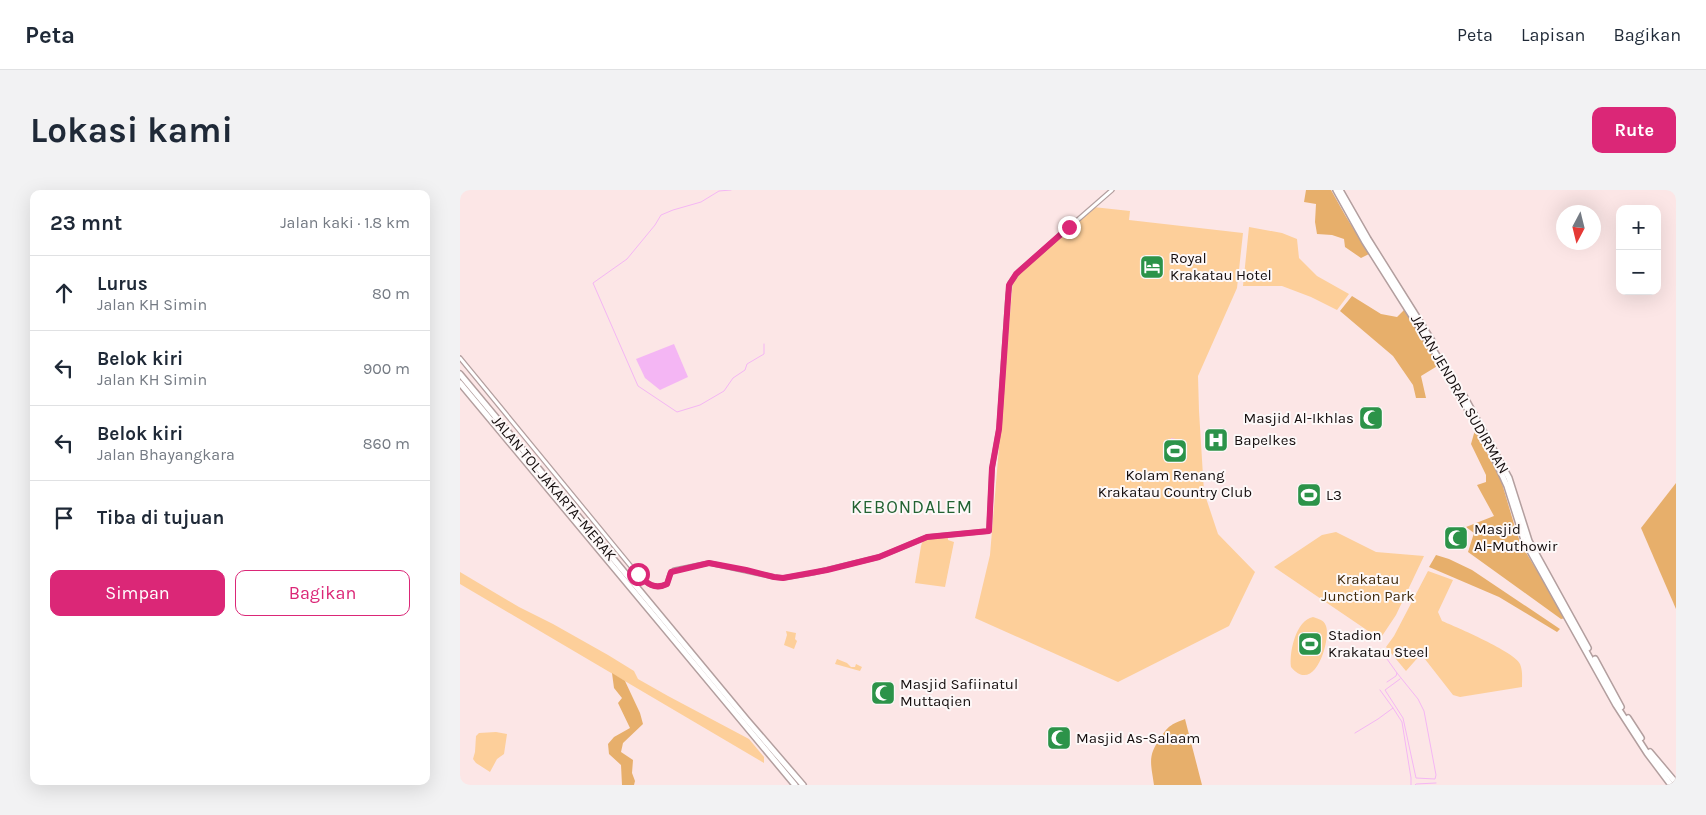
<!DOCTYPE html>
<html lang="id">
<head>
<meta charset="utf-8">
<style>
  :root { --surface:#fff; --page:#f2f2f3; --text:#1f2937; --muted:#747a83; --line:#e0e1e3; --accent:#db2777 }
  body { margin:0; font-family:Karla,sans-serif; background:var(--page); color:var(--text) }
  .controls { position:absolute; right:15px; top:15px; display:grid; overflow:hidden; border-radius:10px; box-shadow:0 5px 20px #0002 }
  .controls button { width:45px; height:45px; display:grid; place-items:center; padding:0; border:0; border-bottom:1px solid var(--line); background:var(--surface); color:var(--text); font:25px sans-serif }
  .compass { position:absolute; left:1096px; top:15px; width:45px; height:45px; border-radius:50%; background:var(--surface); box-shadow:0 5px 20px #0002; rotate:187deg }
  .stop { position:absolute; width:15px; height:15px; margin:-11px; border:4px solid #db2777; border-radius:50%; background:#fff }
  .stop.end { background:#db2777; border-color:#fff; box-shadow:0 1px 5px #0008 }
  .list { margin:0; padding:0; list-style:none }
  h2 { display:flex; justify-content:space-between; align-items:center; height:65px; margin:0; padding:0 20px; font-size:21px }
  h2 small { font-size:16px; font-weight:400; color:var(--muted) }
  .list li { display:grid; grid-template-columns:32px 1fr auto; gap:15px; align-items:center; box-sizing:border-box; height:75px; padding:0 20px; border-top:1px solid var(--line) }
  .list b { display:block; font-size:19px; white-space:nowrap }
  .list p { margin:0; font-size:16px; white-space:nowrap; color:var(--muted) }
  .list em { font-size:16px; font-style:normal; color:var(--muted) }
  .actions { display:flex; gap:10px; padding:15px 20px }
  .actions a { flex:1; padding:11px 0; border:1px solid var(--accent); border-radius:10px; text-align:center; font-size:18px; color:var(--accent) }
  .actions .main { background:var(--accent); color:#fff }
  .icon { flex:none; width:28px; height:28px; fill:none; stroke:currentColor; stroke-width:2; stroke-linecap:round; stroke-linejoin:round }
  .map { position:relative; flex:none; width:1216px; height:595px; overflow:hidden; border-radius:10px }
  header { display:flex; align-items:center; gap:30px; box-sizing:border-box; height:70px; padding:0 25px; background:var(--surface); border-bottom:1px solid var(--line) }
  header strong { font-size:24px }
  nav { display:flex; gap:28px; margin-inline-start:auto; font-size:18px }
  .intro { display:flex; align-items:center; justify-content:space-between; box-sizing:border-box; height:120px; padding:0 30px }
  h1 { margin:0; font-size:35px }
  .button { padding:12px 22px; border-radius:10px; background:var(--accent); color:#fff; font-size:18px; font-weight:700 }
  main { display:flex; gap:30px; padding:0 30px }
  aside { flex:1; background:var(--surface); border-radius:10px; box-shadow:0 5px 20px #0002 }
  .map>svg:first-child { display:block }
  .green { fill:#fdcf9a }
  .forest { fill:#e7af6b }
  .water { fill:#f4b6f4 }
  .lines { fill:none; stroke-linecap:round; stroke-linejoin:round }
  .stream { stroke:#f4b6f4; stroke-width:1 }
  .minor-casing { stroke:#b39f9f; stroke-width:5.5 }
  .highway-casing { stroke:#b39f9f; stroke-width:8 }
  .minor { stroke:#fff; stroke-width:3 }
  .highway { stroke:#fff; stroke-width:5 }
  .route { stroke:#db2777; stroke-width:6 }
  .labels { text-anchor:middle; stroke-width:4; stroke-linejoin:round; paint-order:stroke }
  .poi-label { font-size:15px; fill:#150e0e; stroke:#fdf8f8; text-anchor:start }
  .street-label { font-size:15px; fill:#150e0e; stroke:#fdf8f8 }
  .park-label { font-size:15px; fill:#422c0e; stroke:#fdf8f8 }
  .quarter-label { font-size:18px; letter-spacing:1px; fill:#236333; stroke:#fdf8f8 }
</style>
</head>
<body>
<header>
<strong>Peta</strong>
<nav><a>Peta</a><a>Lapisan</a><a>Bagikan</a></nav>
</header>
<div class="intro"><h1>Lokasi kami</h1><a class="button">Rute</a></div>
<main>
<aside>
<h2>23 mnt<small>Jalan kaki · 1.8 km</small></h2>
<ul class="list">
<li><svg class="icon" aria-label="ahead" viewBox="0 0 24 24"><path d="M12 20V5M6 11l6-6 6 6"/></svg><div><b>Lurus</b><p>Jalan KH Simin</p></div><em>80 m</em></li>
<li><svg class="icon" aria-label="left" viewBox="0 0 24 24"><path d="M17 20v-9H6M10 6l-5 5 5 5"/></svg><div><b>Belok kiri</b><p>Jalan KH Simin</p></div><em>900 m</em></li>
<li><svg class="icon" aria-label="left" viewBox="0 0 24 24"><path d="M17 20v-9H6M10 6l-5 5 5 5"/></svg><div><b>Belok kiri</b><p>Jalan Bhayangkara</p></div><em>860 m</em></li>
<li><svg class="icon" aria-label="arrive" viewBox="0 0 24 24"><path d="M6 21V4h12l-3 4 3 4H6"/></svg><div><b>Tiba di tujuan</b></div></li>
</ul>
<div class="actions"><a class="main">Simpan</a><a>Bagikan</a></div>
</aside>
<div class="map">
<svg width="1216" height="595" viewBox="0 0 1216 595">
  <rect width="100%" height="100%" fill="#fce6e6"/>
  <g class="green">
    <path d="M633,17L670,21L669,30L783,43L777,98L738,186L739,221L744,302L758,344L795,382L769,436L658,492L515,428L530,365L553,89Z"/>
    <path d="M789,37L822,43L837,49L839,68L857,86L889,104L877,120L851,107L822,96H783Z"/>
    <path d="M876,342L916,362L964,366L936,425L920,449L814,377L862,345Z"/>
    <path d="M488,347V350L494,352L485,397L455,393L461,356L463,350Z"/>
    <path d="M968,381L993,390L978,422L982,431C996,437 1055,462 1060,474C1063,481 1062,490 1062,497L1000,507L993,505L961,464L946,481L926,457L934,446Z"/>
    <path d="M0,382L59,417L93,434L148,465L174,481L178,489L208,506L289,549L304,567V573L0,394Z"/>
    <path d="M853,427C859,429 864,430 866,436C871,449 855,506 831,477C829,462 836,430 853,427Z"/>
    <path d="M326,441L336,443L335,449L337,451L334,459L324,455L327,445Z"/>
    <path d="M377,469L387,473L391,477H395L396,474L402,477L400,481L375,474Z"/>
    <path d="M36,542L47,544L44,564L37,569L30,582L16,573L13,569L15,562L16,546L19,543Z"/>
  </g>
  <g class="forest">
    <path d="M846,0H871L885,25L909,64L901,68L885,57L884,49L872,45L857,44L855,32L856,14L844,12Z"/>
    <path d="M892,106L921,124L937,127L944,120L979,175L961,186L966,208H956L953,195L933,166L880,121Z"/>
    <path d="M1015,240L1041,290L1057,344L1062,356L1106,428L1101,429L1008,362L1014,343L1006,337L1034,326L1017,295L1026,292V285L1011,254Z"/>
    <path d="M1216,293V419L1181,338Z"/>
    <path d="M976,365L989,369L1012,380L1100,439L1097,442L1039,407L969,377Z"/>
    <path d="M152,483L165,491L180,523L183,534L163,553L161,562L173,570L172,583L175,591L174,595H162L161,575L149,564L148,554L154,547L170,538L158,513L162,508L154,498Z"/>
    <path d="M725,529L742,595H694C691,573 687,566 701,547C709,535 712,534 725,529Z"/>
  </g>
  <g class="water">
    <path d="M214,154L228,187L200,200L185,188L176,169Z"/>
    <path d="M711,248L721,250L718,270L708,268Z"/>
  </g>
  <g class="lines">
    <g class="stream">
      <path d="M271,0L259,1L241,12L213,20L201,25L195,35L167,69L133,93L178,196L217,222L240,215L264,201L273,188L285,180L287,174L304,164V154"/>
      <path d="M919,462H922L937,483L936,486L927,492"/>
      <path d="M937,483L958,509L964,521L976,585L975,589L956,588L943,528L925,500L940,489"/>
      <path d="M933,518L942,532L951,588V595"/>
      <path d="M895,543L918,529L933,518L920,500"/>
      <path d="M955,595L956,594L976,593"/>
    </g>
    <defs>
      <path id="minor" d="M0,168L178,385C187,394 195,400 207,394L210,384L214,380L249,373L314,387L323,388L353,383L419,367L467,347L529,341L532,278L539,239L548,105L550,93L559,81L652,0"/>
      <g id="highway">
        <path d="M876,0L905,52L981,172L1031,261L1047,296L1064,350L1156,515L1187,563L1211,595"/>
        <path d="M880,0L908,49L972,151"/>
        <path d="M0,184L287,530L343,595"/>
        <path d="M0,193L335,595"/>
        <path d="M1004,206L1049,288L1069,351L1128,458"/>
        <path d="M1135,469L1161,517"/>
        <path d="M1168,528L1181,548"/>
        <path d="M1190,562L1216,593"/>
      </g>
    </defs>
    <use href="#minor" class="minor-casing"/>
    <use href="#highway" class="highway-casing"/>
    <use href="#minor" class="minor"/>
    <use href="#highway" class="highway"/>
  </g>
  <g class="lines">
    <path class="route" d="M178,384C187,394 195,400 207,394L211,382L249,373L286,380L314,387L323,388L367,380L419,367L467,347L529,341L532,278L539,239L549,95L556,84L609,37"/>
  </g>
  <defs>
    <symbol id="hotel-square" viewBox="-11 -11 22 22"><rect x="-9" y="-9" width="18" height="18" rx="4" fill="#2c9349" stroke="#fdf8f8"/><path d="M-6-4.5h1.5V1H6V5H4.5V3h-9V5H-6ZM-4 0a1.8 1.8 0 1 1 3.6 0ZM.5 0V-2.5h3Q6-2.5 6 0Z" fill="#fff"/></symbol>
    <symbol id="mosque-square" viewBox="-11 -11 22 22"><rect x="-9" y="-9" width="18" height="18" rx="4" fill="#2c9349" stroke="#fdf8f8"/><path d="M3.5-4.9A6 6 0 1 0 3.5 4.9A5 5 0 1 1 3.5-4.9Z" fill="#fff"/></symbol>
    <symbol id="hospital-square" viewBox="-11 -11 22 22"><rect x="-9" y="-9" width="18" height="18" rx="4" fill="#2c9349" stroke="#fdf8f8"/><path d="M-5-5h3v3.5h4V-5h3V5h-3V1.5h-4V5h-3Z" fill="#fff"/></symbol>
    <symbol id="stadium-square" viewBox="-11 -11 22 22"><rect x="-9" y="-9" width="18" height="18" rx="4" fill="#2c9349" stroke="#fdf8f8"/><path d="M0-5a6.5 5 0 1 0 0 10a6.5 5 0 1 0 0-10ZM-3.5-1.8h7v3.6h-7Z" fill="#fff"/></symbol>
  </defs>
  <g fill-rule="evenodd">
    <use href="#hotel-square" x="678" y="63" width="28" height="28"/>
    <use href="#mosque-square" x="897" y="214" width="28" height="28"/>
    <use href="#hospital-square" x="742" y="236" width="28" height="28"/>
    <use href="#stadium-square" x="701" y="247" width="28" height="28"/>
    <use href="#stadium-square" x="835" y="291" width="28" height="28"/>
    <use href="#mosque-square" x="982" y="334" width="28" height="28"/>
    <use href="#stadium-square" x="836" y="440" width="28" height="28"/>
    <use href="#mosque-square" x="409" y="489" width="28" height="28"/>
    <use href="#mosque-square" x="585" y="534" width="28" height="28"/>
  </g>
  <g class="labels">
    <g class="poi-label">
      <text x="710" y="73">Royal<tspan x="710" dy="17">Krakatau Hotel</tspan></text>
      <text x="894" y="233" text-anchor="end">Masjid Al-Ikhlas</text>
      <text x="774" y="255">Bapelkes</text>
      <text x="715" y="290" text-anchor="middle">Kolam Renang<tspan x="715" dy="17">Krakatau Country Club</tspan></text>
      <text x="866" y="310">L3</text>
      <text x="1014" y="344">Masjid<tspan x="1014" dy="17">Al-Muthowir</tspan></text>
      <text x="868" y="450">Stadion<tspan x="868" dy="17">Krakatau Steel</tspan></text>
      <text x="440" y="499">Masjid Safiinatul<tspan x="440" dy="17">Muttaqien</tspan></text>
      <text x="616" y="553">Masjid As-Salaam</text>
    </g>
    <g class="street-label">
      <text transform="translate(1000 204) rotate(60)" y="5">JALAN JENDRAL SUDIRMAN</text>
      <text transform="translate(94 298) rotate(50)" y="5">JALAN TOL JAKARTA–MERAK</text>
    </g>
    <g class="park-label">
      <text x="908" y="394">Krakatau<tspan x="908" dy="17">Junction Park</tspan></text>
    </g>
    <g class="quarter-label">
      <text x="452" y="323">KEBONDALEM</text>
    </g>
  </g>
</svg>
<div class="controls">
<button>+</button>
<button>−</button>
</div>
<svg class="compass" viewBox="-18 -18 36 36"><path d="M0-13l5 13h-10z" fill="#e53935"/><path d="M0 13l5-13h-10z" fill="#747a83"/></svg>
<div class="stop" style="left:178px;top:384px"></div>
<div class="stop end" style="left:609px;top:37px"></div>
</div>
</main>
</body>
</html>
